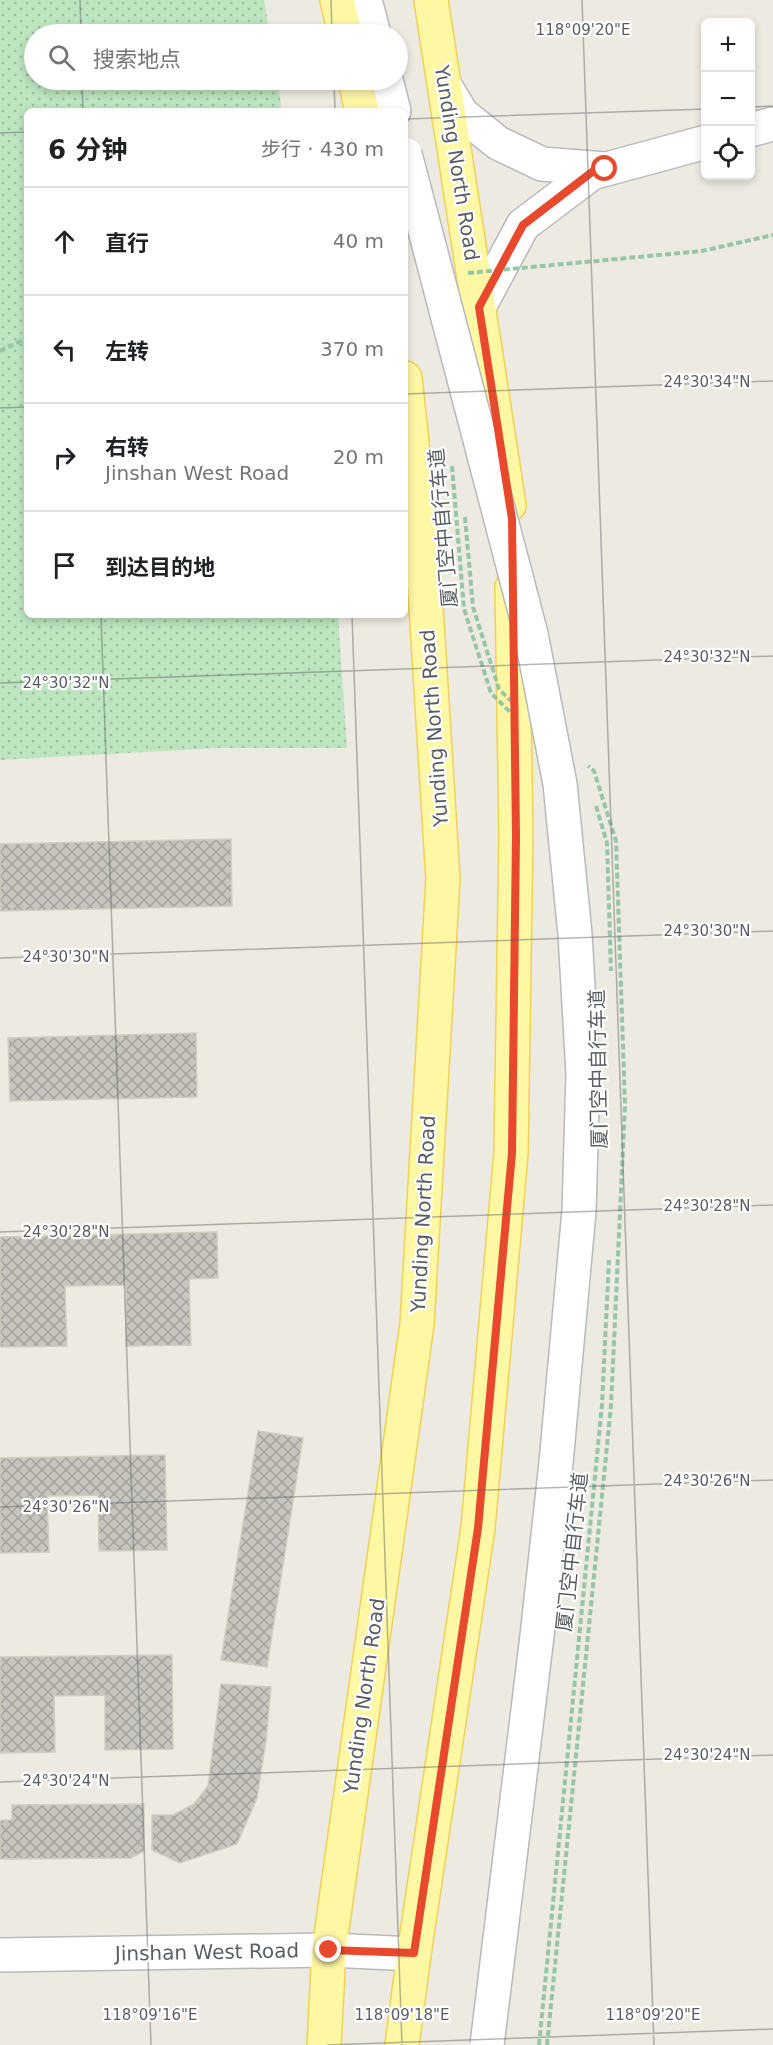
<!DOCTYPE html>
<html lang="zh">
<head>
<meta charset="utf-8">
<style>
  :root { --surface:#fff; --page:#f2f2f2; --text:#202124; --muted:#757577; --line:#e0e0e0 }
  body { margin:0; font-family:"DejaVu Sans","Noto Sans SC",sans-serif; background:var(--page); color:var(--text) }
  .controls { position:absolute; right:18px; top:18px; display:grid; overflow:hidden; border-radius:9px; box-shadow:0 3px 9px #0003 }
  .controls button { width:54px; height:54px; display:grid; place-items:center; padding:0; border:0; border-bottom:2px solid var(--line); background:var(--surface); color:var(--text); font:30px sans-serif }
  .stop { position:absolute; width:18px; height:18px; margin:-14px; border:4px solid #e8492c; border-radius:50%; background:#fff }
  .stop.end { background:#e8492c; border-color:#fff; box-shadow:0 2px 6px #0008 }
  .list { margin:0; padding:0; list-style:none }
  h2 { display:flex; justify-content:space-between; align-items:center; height:78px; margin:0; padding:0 24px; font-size:26px }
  h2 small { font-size:20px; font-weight:400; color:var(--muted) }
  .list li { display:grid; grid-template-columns:39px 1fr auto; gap:18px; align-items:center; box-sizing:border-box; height:108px; padding:0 24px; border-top:2px solid var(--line) }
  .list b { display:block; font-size:22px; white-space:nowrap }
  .list p { margin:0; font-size:20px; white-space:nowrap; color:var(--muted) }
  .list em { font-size:20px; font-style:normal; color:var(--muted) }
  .icon { flex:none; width:33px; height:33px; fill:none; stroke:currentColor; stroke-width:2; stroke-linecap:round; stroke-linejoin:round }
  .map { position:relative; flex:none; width:773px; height:2045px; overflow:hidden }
  .search { position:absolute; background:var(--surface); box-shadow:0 3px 9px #0003; left:24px; top:24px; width:384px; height:66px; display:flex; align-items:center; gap:15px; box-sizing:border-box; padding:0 21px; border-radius:33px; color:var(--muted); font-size:22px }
  .panel { position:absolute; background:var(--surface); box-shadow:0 3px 9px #0003; left:24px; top:108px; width:384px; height:510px; border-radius:9px }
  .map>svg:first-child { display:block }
  .grass { fill:url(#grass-dots) }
  .building { fill:url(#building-cross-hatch); stroke:#d1cdc0; stroke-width:1.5 }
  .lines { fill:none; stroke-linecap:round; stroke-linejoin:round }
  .minor-casing { stroke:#b7b9be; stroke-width:36 }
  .major-casing { stroke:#f0d156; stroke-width:36 }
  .path { stroke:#96c5a8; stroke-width:4; stroke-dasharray:6 3; stroke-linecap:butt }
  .minor { stroke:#fff; stroke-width:33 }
  .major { stroke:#fef7a4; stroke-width:33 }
  .minor-bridge-casing { stroke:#b7b9be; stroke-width:36; stroke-linecap:butt }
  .path-bridge { stroke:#96c5a8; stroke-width:4; stroke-dasharray:6 3; stroke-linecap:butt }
  .minor-bridge { stroke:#fff; stroke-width:33 }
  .route { stroke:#e8492c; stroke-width:8 }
  .ticks { fill:none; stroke:#5a5d62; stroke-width:1.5; stroke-opacity:0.45 }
  .labels { text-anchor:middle; stroke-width:4.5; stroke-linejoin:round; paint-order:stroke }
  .street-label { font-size:20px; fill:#5a5d62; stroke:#fff }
  .ticks-label { font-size:15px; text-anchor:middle; fill:#5a5d62; stroke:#fff; stroke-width:4.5; stroke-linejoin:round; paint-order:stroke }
</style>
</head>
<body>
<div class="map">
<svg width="773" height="2045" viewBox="0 0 773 2045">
  <defs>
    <pattern id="grass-dots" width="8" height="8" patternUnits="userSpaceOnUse" patternTransform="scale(1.5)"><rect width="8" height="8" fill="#bde5c0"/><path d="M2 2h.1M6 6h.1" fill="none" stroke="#9dbd9f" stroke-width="1.8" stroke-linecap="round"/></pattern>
    <pattern id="building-cross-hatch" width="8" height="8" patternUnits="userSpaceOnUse" patternTransform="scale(1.5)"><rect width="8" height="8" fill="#c8c5be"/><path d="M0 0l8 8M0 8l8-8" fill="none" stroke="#a5a39e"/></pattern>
  </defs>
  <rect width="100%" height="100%" fill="#edebe1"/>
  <path class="grass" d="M0,0H264L270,34H34V80H277L282,111H27V615H338L347,748H219L0,760Z"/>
  <g class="building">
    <path d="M231,839L232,906L0,911V844Z"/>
    <path d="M196,1033L197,1097L10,1101L8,1038Z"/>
    <path d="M217,1232L218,1278L189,1279L191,1345L126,1346V1285L65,1286L67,1346L0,1347V1237Z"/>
    <path d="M258,1431L303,1438L267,1667L221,1660Z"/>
    <path d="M165,1455L167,1550L99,1551L98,1495L47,1496L49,1552L0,1553V1458Z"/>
    <path d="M172,1655L173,1749L105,1750V1695L54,1696L55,1752L0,1753V1657Z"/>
    <path d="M221,1684L271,1687L266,1741L257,1798L237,1844L180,1863L152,1850V1815H173L194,1804L208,1786Z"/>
    <path d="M144,1804V1851L131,1858L0,1859V1820H12V1805Z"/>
  </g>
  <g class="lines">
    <defs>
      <g id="minor">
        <path d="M365,0L374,34"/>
        <path d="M386,80L394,111"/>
        <path d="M445,86L462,114L498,143L542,164L605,169"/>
        <path d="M750,130L773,124"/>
        <path d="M479,307L523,225L592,173L706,142"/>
        <path d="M0,1955L329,1950L414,1954"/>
      </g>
      <g id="major">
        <path d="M337,0L345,34"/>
        <path d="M431,0L509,505"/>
        <path d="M355,80L362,111"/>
        <path d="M324,2045L329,1950L417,1324L443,879L421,527L405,378"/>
        <path d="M402,2045L414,1954L478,1528L511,1153L516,836L512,587"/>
      </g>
    </defs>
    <use href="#minor" class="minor-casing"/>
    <use href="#major" class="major-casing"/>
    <path class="path" d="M0,351L27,338"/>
    <use href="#minor" class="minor"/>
    <use href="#major" class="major"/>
    <defs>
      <path id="minor-bridge" d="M405,154L531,634L560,784L575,934L583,1074L579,1211L556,1463L537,1636L487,2045"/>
    </defs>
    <use href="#minor-bridge" class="minor-bridge-casing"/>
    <g class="path-bridge">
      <path d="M468,273L702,251L773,235"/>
      <path d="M452,466L464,609L491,693L515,717"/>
      <path d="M465,517L473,607L499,689L511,701"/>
      <path d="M596,806L607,843L611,971"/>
      <path d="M539,2045L602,1405L609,1260"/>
      <path d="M547,2045L611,1406L625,1105L616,841L594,771L588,766"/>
    </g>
    <use href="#minor-bridge" class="minor-bridge"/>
  </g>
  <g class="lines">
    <path class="route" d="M329,1950L414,1953L478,1528L512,1153L516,836L512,519L479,307L523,225L592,172L605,169"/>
  </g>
  <path class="ticks" d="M80,0L81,34M331,0L332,34M582,0L654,2045M82,80L83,111M334,80L335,111M750,107L773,106M405,119L706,109M0,133L27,132M405,394L773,381M0,408L27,407M101,615L151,2045M352,615L402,2045M0,683L773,656M0,958L773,931M0,1232L773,1205M0,1507L773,1480M0,1782L773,1755M327,2045L773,2029"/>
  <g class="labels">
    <g class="street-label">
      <text transform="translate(457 163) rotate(81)" y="7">Yunding North Road</text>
      <text transform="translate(443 528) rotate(-95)" y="7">厦门空中自行车道</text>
      <text transform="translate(434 728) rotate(-94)" y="7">Yunding North Road</text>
      <text transform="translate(598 1069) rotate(-91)" y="7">厦门空中自行车道</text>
      <text transform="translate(423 1214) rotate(-87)" y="7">Yunding North Road</text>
      <text transform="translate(572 1552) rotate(-84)" y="7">厦门空中自行车道</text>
      <text transform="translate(364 1696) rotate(-82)" y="7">Yunding North Road</text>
      <text transform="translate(207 1952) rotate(-1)" y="7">Jinshan West Road</text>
    </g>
  </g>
  <g class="ticks-label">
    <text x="583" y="35">118°09'20"E</text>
    <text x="707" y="387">24°30'34"N</text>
    <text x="707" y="662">24°30'32"N</text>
    <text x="66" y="688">24°30'32"N</text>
    <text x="707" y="936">24°30'30"N</text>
    <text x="66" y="962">24°30'30"N</text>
    <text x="707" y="1211">24°30'28"N</text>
    <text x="66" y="1237">24°30'28"N</text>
    <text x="707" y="1486">24°30'26"N</text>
    <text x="66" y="1512">24°30'26"N</text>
    <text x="707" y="1760">24°30'24"N</text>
    <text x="66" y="1786">24°30'24"N</text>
    <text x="150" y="2020">118°09'16"E</text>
    <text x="402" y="2020">118°09'18"E</text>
    <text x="653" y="2020">118°09'20"E</text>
  </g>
</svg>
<div class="controls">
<button>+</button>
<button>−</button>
<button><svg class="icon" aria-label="locate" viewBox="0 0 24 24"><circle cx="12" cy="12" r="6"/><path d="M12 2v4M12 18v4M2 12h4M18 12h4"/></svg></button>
</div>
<div class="stop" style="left:605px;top:169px"></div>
<div class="stop end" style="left:329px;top:1950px"></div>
<div class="search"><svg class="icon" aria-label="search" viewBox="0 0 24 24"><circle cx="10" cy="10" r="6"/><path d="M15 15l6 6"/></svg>搜索地点</div>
<section class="panel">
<h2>6 分钟<small>步行 · 430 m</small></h2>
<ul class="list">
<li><svg class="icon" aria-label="ahead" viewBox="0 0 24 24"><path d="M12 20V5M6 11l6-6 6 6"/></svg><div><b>直行</b></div><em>40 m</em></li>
<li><svg class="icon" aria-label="left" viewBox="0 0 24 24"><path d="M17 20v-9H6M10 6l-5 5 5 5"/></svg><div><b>左转</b></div><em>370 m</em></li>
<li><svg class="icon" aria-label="right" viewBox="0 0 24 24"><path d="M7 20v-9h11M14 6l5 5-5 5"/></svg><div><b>右转</b><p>Jinshan West Road</p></div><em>20 m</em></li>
<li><svg class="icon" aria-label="arrive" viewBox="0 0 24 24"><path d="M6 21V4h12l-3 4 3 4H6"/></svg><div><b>到达目的地</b></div></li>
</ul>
</section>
</div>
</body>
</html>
